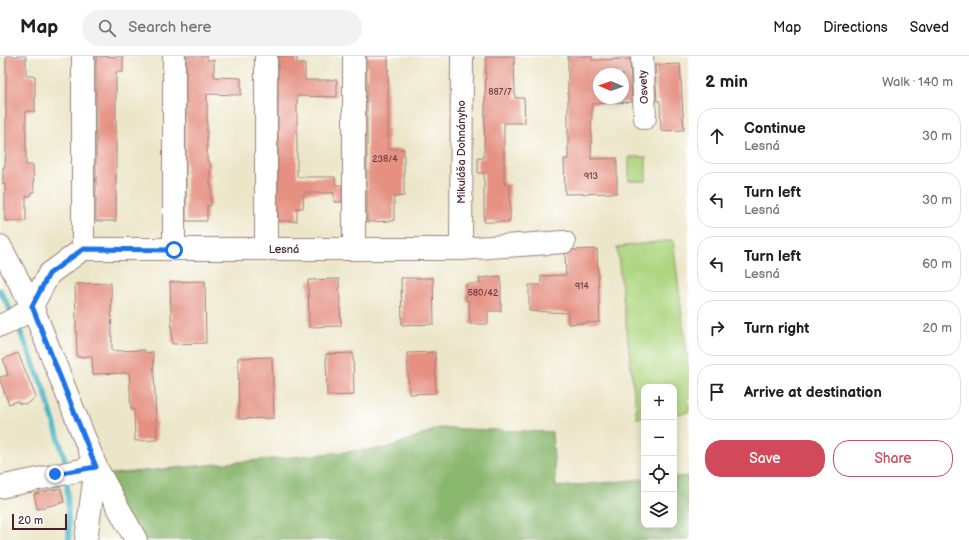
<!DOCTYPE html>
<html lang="en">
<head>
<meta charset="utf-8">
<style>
  :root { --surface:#fff; --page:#f2f2f2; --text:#202124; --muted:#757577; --line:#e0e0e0; --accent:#d1495b }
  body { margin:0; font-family:"Balsamiq Sans",sans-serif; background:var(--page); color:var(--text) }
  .controls { position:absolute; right:12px; bottom:12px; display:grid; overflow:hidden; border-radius:8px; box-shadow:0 2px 10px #0003 }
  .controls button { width:36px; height:36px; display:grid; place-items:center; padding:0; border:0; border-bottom:1px solid var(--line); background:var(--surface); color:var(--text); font:20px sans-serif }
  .compass { position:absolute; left:593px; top:12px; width:36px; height:36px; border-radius:50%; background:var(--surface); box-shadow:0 2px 10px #0003; rotate:272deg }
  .scale { position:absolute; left:12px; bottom:10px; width:55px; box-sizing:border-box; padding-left:4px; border:2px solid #4a1f2b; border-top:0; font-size:11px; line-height:14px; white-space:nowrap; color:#4a1f2b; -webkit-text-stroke:3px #fff; paint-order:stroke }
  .stop { position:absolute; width:12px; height:12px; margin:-9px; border:3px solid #1a73e8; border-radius:50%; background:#fff }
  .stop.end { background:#1a73e8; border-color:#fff; box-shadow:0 1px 4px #0008 }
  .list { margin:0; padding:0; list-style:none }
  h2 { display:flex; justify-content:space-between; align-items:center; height:52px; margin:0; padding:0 16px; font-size:17px }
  h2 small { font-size:13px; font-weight:400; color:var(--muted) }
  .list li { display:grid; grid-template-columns:26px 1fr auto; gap:12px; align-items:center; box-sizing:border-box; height:56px; margin:0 8px 8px; padding:0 8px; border:1px solid var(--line); border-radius:16px }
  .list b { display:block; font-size:15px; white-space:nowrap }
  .list p { margin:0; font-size:13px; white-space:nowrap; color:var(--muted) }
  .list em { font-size:13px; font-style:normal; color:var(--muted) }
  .actions { display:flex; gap:8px; padding:12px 16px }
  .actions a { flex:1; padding:9px 0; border:1px solid var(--accent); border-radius:16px; text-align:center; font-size:14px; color:var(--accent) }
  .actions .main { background:var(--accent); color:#fff }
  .icon { flex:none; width:22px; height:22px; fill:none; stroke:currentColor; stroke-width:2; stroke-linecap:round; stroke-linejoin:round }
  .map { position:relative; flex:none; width:689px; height:484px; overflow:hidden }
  header { display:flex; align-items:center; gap:24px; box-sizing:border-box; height:56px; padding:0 20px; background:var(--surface); border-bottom:1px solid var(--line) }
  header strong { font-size:19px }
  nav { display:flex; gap:22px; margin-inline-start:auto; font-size:14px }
  .search { width:280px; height:36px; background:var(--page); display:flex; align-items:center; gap:10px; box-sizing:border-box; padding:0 14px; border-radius:22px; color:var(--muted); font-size:15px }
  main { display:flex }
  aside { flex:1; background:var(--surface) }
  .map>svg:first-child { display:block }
  .green { fill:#aed680; stroke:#7c7a56 }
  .forest { fill:#8ab76e; stroke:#6a6b4c }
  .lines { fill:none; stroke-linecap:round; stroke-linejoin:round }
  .stream { stroke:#46b4c2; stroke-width:5.5 }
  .building { fill:#e59081; fill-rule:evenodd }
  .minor-casing { stroke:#9b827a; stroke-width:24 }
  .minor { stroke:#fff; stroke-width:22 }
  .route { stroke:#1a73e8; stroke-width:5 }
  .labels { text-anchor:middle; stroke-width:4; stroke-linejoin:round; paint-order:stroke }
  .number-label { font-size:9px; fill:#713b40 }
  .street-label { font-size:11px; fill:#4a1f2b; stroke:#fff }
</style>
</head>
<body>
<header>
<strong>Map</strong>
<div class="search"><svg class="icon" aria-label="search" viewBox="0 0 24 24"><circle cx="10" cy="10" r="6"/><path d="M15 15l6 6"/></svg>Search here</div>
<nav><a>Map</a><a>Directions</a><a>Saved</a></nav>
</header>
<main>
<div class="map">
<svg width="689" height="484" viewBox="0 0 689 484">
  <rect width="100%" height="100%" fill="#fff"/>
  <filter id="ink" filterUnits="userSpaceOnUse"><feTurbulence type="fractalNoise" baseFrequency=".025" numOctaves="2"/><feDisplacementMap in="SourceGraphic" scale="8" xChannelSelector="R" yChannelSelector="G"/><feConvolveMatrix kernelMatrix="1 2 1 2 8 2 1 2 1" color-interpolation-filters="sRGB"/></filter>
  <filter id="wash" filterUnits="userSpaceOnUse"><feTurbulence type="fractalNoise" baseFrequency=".012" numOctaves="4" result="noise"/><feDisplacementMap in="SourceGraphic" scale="16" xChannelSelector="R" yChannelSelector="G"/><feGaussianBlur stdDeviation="0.9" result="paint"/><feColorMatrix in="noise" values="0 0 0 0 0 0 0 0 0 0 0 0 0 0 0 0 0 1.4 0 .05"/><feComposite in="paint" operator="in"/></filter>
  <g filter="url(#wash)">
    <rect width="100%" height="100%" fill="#ece6c9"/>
    <g class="green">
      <rect x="629" y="101" width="17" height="24"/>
      <path d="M673,184L689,317V356L674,358V331H644V361L637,362L617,191Z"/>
    </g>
    <path class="forest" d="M439,372L552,376L556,431L644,423V469H674V421L689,420V484H137L101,419L387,392Z"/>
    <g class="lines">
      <g class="stream">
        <path d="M0,234L13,259"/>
        <path d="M17,267L45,336L65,404L66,412"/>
        <path d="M67,422L69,484"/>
      </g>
    </g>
    <g id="blocks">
      <g class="building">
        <path d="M6,0H26V20H35V55H26V109H33L34,136H31V140H26V165H5V128L3,129V111H5L6,92Z"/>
        <path d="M96,0L123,1V16H116V165H96Z"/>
        <path d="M186,0H207V4H214V21L241,22V39L207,38V105L210,106V129H211V150H207V165H186Z"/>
        <path d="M278,0H297V8H305V24H337V41L297,40V121H335V129H342V146H334V137H304L303,152H297V165H278Z"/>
        <path d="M367,0H388V93H404V140L394,141V165L367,166Z"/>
        <path d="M486,0H514L515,42H524L525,67H504V128H510V166H484V117H478V102H484Z"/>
        <path d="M568,0H592V4L630,3L632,46L592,48L591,103L617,102V137L565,138L564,103H568ZM599,18H623V42H599Z"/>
        <path d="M680,8L684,74L661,75L660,45H657L655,9Z"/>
        <path d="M597,193L600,266L568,268V257L529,255V229H541V220L566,219L565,198L573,194Z"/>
        <path d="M501,220V255H488V268H470L469,245H466V228H480L479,222Z"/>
        <path d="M401,222H433L434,268L402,269Z"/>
        <path d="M339,223L341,270L309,271L308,224Z"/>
        <path d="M205,225L206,287L172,288L170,226Z"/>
        <path d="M111,227L112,295L145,294V297L153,296L157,384L135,385L134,353H131L129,317L93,318L92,300L77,301L75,228Z"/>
        <path d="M435,296L436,337L409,338L407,297Z"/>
        <path d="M18,297L36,341L30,346L26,348L18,347V345L9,348L0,325V321L8,319L3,303Z"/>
        <path d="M353,297L354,339L327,340L326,298Z"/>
        <path d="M272,301L274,362L239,363L238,302Z"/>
        <path d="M61,432L64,446L37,453L34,438Z"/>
      </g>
    </g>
  </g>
  <g filter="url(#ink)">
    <use href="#blocks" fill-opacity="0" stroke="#9b827a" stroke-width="1"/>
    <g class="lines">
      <defs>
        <g id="minor">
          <path d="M83,0V193"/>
          <path d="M266,0V193"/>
          <path d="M642,0L645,62"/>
          <path d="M0,190L32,250L96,411L136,484"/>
          <path d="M174,193V0"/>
          <path d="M354,193V0"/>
          <path d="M461,193L462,0"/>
          <path d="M0,269L5,268L20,260L32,250L49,218L83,193H461L564,186"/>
          <path d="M0,431L96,411L86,484"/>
        </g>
      </defs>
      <use href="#minor" class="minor-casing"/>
      <use href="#minor" class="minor"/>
    </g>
  </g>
  <g class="lines" filter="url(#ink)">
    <path class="route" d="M55,418L96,411L32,250L49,218L83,193L174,194"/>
  </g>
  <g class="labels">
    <g class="number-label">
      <text x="500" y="39">887/7</text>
      <text x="385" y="106">238/4</text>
      <text x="591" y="123">913</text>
      <text x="582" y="233">914</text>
      <text x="483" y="240">580/42</text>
    </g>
    <g class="street-label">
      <text transform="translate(643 31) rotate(-93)" y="4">Osvety</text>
      <text transform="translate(461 96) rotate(-90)" y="4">Mikuláša Dohnányho</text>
      <text x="284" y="197">Lesná</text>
    </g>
  </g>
</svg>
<div class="controls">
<button>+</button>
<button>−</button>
<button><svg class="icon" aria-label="locate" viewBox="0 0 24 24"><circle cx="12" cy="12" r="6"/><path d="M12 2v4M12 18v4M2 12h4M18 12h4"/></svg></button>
<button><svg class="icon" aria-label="layers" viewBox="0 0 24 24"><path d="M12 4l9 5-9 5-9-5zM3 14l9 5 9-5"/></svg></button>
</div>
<svg class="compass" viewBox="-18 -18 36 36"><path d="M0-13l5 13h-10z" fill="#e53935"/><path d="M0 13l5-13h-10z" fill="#757577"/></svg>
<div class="scale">20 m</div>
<div class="stop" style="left:174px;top:194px"></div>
<div class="stop end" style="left:55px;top:418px"></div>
</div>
<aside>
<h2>2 min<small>Walk · 140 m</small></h2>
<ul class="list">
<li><svg class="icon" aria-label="ahead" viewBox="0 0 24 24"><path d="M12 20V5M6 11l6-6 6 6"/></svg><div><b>Continue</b><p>Lesná</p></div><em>30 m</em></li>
<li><svg class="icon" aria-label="left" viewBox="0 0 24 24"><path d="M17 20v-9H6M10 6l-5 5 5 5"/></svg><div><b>Turn left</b><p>Lesná</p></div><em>30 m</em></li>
<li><svg class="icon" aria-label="left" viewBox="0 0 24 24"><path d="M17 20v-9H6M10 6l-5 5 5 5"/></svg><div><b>Turn left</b><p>Lesná</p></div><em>60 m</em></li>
<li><svg class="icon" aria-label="right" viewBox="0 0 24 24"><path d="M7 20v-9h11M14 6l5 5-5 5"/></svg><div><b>Turn right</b></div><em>20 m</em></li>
<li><svg class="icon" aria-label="arrive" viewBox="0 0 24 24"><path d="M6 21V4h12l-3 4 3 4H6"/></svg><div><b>Arrive at destination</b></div></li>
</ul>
<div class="actions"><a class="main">Save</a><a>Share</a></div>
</aside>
</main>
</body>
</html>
